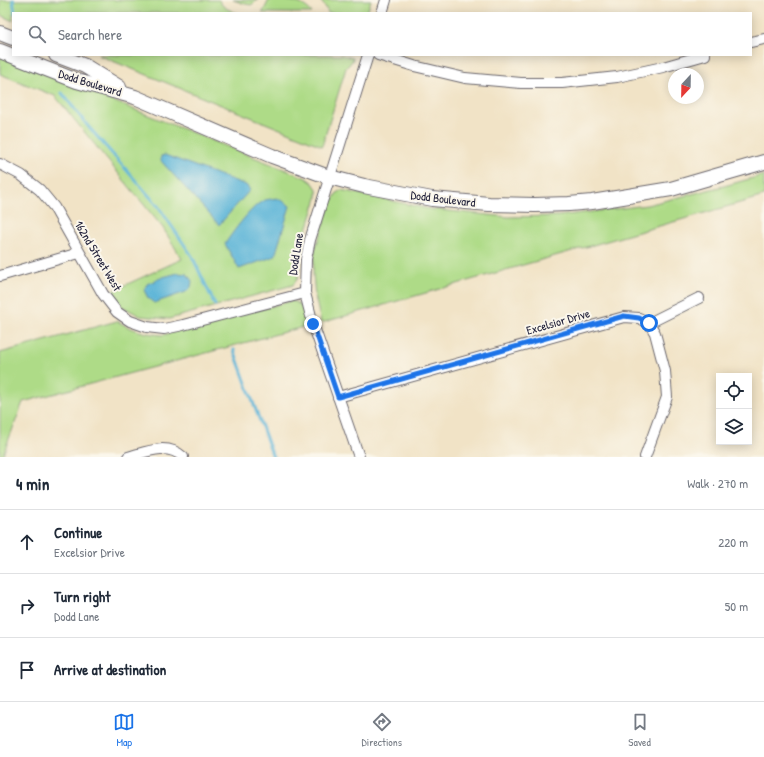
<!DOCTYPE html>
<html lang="en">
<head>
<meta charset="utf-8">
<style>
  :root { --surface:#fff; --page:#f6f6f7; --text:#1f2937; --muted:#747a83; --line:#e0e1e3; --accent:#1a73e8 }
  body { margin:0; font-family:"Patrick Hand",sans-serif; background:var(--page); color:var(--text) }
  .controls { position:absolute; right:12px; bottom:12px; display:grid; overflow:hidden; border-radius:0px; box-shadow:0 2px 10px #0003 }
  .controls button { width:36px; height:36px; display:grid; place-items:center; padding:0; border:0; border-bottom:1px solid var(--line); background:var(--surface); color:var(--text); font:20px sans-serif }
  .compass { position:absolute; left:668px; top:68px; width:36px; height:36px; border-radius:50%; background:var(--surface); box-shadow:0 2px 10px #0003; rotate:202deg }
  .stop { position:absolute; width:12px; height:12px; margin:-9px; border:3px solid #1a73e8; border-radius:50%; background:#fff }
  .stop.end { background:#1a73e8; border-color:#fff; box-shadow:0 1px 4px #0008 }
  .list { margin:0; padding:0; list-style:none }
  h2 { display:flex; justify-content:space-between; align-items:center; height:52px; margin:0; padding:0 16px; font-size:17px }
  h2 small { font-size:13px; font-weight:400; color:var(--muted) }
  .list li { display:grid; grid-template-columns:26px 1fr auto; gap:12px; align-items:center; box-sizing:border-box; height:64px; padding:0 16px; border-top:1px solid var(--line) }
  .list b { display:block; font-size:15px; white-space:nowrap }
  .list p { margin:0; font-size:13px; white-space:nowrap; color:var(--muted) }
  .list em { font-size:13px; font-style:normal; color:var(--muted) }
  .icon { flex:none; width:22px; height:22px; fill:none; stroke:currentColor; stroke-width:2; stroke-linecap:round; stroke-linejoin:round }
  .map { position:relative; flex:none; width:764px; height:457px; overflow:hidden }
  .search { position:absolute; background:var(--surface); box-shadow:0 2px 10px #0003; left:12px; right:12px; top:12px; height:44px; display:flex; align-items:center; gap:10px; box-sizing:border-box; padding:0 14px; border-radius:0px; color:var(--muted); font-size:15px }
  .sheet { height:244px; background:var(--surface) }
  nav { display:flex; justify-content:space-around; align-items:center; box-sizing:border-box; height:56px; border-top:1px solid var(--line); background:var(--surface); font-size:11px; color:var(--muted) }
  nav a { display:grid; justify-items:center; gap:2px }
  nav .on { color:var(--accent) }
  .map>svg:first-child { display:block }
  .green { fill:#aedb87; stroke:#687e61 }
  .water { fill:#59b3d7; stroke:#3e6a89 }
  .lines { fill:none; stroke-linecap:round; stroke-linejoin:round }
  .stream { stroke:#59b3d7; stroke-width:3 }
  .street-casing { stroke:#6a666c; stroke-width:12 }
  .secondary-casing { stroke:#6a666c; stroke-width:16 }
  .street { stroke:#fff; stroke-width:10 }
  .secondary { stroke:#fff; stroke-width:14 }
  .route { stroke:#1a73e8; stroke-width:5 }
  .labels { text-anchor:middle; stroke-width:4; stroke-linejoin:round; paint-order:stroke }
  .street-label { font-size:12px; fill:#22223b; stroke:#fbf7ec }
</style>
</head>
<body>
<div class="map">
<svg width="764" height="457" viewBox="0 0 764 457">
  <rect width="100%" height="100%" fill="#fbf7ec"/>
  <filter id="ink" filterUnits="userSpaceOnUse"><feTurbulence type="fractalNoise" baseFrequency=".025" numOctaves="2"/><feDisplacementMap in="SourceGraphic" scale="8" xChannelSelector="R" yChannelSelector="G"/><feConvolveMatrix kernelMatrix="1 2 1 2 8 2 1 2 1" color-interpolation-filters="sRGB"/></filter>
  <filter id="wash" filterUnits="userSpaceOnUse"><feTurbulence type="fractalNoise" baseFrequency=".012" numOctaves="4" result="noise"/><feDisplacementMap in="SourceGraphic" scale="16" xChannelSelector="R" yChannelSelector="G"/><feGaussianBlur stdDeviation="0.9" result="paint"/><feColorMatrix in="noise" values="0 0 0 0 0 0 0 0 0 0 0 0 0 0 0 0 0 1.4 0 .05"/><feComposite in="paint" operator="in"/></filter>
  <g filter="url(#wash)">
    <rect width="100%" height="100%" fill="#f1e3c6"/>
    <g class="green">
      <path d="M0,0H219C222,8 230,10 237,13H13V21L0,15Z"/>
      <path d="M233,0H258L251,5L245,4Z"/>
      <path d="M269,0C285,0 302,0 312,13H262L263,12Z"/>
      <path d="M320,0H371L367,13H328L326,8Z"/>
      <path d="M98,55H342L353,58L352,61L346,68L322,146Z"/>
      <path d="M0,56L306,178L313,183L317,189V198L303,242L300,255L298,278L293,285L169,319L140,316L118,304L110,292L182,259L163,228L55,96L0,74Z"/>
      <path d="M764,175V196L321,323L315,296L313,274L315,249L331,203L337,193L341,190L430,209L508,217L558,216L647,205L724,186Z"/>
      <path d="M291,301C304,302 304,316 307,326L23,402L2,457H0V353L117,321C132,330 146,334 163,335Z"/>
    </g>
    <g class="water">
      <path d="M165,155L246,185L250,190L219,225L161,161V156Z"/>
      <path d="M277,198L286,203L290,206L275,256L239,269L225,244C232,233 253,204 265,200C269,199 273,199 277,198Z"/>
      <path d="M178,273L187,274L192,281L191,287L186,292L154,303L148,298L144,290L147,284L163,277Z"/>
    </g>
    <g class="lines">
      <g class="stream">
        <path d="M13,0L15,13"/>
        <path d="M62,93L87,125L158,206L192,256L215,305"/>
        <path d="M234,350L273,457"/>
      </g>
    </g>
  </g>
  <g filter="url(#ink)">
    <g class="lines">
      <defs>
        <g id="street">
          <path d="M382,13L386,0"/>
          <path d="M751,42L764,39"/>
          <path d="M378,55L414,66L465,78L521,83H562L617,77L663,67L705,55"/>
          <path d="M0,164L21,175L40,190L54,207L103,294L117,312L130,321L147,327L164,329L183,325L305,293"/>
          <path d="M0,276L79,253"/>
          <path d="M649,323L699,298"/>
          <path d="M338,397L624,317L639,318L649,323L655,333L665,371L667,397L645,457"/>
          <path d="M128,457C146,452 167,442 183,457"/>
          <path d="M359,457L313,324L305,293L306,259L310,240L368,55"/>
        </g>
        <g id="secondary">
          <path d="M0,33L13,38"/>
          <path d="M0,51L77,81L135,97L272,156L329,177L364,186L432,199L489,204L535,205L569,204L592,202L671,189L764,162"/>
          <path d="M56,55L85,66L119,87"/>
        </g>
      </defs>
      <use href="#street" class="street-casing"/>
      <use href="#secondary" class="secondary-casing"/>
      <use href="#street" class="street"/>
      <use href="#secondary" class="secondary"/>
    </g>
  </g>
  <g class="lines" filter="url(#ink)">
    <path class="route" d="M313,324L338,397L624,316L639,318L649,323"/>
  </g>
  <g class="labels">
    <g class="street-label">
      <text transform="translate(90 83) rotate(17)" y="4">Dodd Boulevard</text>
      <text transform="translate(443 199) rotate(7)" y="4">Dodd Boulevard</text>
      <text transform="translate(296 254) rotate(-81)" y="4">Dodd Lane</text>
      <text transform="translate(98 256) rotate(59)" y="4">162nd Street West</text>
      <text transform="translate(558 322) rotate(-16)" y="4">Excelsior Drive</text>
    </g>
  </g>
</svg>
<div class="controls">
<button><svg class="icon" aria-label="locate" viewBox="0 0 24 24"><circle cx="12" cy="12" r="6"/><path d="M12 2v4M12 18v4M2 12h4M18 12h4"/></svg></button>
<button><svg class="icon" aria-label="layers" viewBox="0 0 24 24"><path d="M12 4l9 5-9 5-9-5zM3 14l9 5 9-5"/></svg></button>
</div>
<svg class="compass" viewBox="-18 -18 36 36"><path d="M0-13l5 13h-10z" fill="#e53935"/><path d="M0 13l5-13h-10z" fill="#747a83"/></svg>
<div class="stop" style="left:649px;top:323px"></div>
<div class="stop end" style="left:313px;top:324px"></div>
<div class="search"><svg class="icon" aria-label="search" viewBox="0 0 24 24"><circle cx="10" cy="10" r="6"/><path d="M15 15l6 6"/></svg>Search here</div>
</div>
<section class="sheet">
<h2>4 min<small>Walk · 270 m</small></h2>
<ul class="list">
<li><svg class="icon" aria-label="ahead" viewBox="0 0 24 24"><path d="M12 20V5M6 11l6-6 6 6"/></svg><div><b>Continue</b><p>Excelsior Drive</p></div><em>220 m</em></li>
<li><svg class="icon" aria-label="right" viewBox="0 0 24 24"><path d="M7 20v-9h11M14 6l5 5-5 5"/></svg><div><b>Turn right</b><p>Dodd Lane</p></div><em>50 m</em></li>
<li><svg class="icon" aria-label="arrive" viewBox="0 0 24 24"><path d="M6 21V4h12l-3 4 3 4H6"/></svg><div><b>Arrive at destination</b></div></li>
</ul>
</section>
<nav>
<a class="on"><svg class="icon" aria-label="map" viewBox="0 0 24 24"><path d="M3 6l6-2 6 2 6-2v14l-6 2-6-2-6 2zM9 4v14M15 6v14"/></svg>Map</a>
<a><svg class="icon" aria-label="directions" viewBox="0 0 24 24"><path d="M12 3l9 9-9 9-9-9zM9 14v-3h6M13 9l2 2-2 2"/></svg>Directions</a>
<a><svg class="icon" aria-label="saved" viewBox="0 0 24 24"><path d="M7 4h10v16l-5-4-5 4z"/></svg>Saved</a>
</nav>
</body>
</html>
